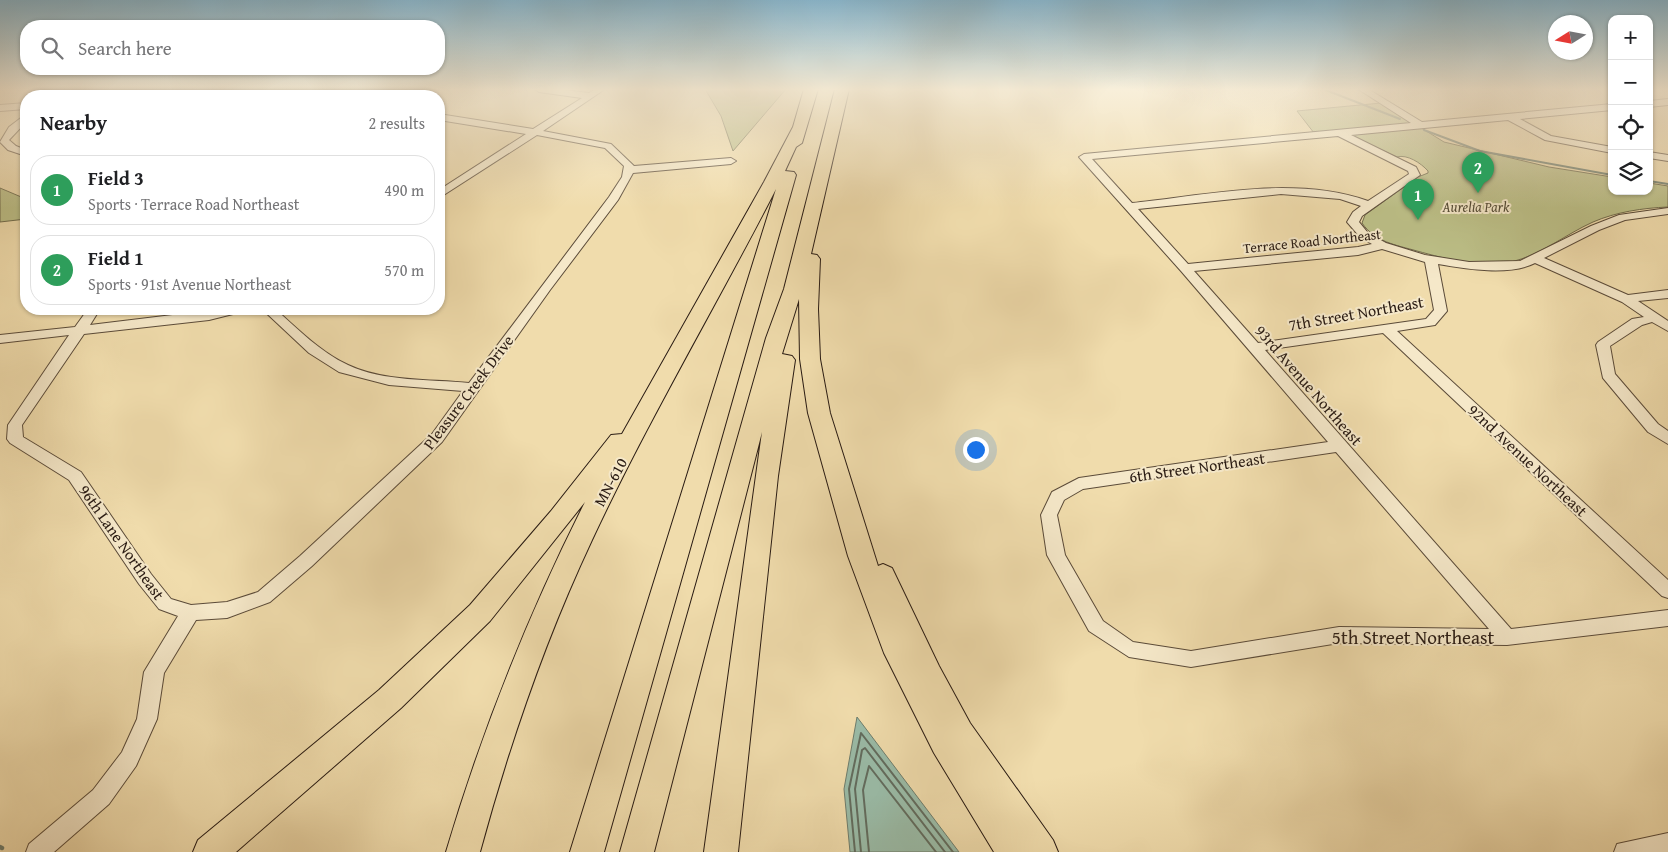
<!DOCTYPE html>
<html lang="en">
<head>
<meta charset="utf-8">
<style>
  :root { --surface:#fff; --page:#f6f6f6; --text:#202124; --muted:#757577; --line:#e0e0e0; --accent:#0f766e }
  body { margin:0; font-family:"Gentium Book Plus",serif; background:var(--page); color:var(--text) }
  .controls { position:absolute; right:15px; top:15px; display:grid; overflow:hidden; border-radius:10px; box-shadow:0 1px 4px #0004 }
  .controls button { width:45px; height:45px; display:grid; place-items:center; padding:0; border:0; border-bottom:1px solid var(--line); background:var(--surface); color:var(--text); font:25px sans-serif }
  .compass { position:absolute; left:1548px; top:15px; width:45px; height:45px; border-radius:50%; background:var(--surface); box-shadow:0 1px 4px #0004; rotate:259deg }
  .you { position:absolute; left:975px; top:449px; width:18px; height:18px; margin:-12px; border:4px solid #fff; border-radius:50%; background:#1a73e8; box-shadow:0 0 0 8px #1a73e833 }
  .badge { display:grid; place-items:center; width:32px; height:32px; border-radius:50%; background:var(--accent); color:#fff; font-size:16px; font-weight:700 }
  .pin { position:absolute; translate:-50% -41px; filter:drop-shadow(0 1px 2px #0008) }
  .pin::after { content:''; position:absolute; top:26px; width:18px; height:15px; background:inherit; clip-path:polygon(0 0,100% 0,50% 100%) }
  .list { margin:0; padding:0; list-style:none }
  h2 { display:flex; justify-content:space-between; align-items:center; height:65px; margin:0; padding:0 20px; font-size:21px }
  h2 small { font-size:16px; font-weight:400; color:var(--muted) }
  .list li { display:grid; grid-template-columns:32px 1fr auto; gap:15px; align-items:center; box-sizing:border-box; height:70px; margin:0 10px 10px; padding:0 10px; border:1px solid var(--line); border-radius:20px }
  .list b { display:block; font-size:19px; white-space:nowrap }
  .list p { margin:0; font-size:16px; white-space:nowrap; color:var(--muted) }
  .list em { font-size:16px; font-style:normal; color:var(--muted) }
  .icon { flex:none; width:28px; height:28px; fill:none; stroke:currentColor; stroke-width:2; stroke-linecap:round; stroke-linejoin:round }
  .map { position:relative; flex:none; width:1668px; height:852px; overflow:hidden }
  .search { position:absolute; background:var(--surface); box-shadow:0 1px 4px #0004; left:20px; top:20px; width:425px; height:55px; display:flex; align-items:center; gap:12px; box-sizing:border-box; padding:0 18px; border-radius:20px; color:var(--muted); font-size:19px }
  .panel { position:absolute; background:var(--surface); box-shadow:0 1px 4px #0004; left:20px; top:90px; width:425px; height:225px; border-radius:20px }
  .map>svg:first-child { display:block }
  .green { fill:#bcbf87; stroke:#726d4d }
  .water { fill:#9abca8; stroke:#6d7c6c }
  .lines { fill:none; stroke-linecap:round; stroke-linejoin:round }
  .shore { stroke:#626c5e; stroke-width:2 }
  .stream-far1 { stroke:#6d7c6c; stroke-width:2 }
  .stream { stroke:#6d7c6c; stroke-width:4.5 }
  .minor-casing { stroke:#5b4b39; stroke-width:2 }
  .highway-casing { stroke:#291b13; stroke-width:2 }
  .minor { fill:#f5e8c9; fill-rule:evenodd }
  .highway { fill:#f0dcac; fill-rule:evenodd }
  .labels { text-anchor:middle; stroke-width:4; stroke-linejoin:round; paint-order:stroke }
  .far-park-label { font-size:14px; font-style:italic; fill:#554c36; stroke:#f5e8c9 }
  .far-street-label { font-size:14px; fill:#291b13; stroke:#f5e8c9 }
  .street-label { font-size:16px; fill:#291b13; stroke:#f5e8c9 }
  .near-street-label { font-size:19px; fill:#291b13; stroke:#f5e8c9 }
</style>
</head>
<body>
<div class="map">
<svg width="1668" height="852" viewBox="0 0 1668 852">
  <rect width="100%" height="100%" fill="#f0dcac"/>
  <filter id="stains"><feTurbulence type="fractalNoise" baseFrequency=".004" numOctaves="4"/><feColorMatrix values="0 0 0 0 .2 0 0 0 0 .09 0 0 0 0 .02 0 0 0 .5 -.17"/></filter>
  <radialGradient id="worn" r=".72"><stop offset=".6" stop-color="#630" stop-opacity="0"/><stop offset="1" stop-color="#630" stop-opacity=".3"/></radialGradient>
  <g class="green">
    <path d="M705,89H786L733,151L721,116Z"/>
    <path d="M1381,103L1444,142L1549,167L1612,177V191H1649V183L1668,186V207C1643,208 1616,212 1593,222C1566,234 1541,255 1511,262C1481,269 1447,259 1417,251C1396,245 1375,242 1362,223L1365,215L1418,177L1428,173V171C1421,163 1407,154 1397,157L1354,137L1345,130L1314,133L1297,111Z"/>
    <path d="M0,188L26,199V219L0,222Z"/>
  </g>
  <path class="water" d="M857,717L959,852H850L844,789Z"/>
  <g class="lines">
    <g class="shore">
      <path d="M855,852L849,789L861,733L953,852"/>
      <path d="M861,852L855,789L862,750L865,748L945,852"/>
      <path d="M869,852L863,790L869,766L936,852"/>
    </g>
    <g class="stream-far1">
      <path d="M1323,89L1400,119"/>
      <path d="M1424,130L1480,151L1612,175"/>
      <path d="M1649,181L1668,184"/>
    </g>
    <path class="stream" d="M0,847L2,848"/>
    <defs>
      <g id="minor">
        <path d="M53,89H62L55,96H46Z"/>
        <path d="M396,89H406L396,96H386Z"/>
        <path d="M535,89H556L589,93L596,89H605L543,131L611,144L634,166L731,158L736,161L731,164L633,173L618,200L550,290L442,442L312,566L270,602L227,618L196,620L164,673L157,719L136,766L109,804L54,852H26L29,844L93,790L122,752L137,719L144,672L178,616L159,609L139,584L69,480L10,443L7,439L8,425L69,335L0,343V335L75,327L88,309H100L90,325L222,309H242L241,312L209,320L84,334L22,425L23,437L81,472L151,574L171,599L191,605L227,602L258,592L300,556L432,434L463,391L389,385L339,372L309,353L262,309H275C298,329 320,352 348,365C384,382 430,379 469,383L609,197L622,177L624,166L605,148L537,135L439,198V190L526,134L439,120V114L533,129L582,98L539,92Z"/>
        <path d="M1358,89H1368L1422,122L1612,104V110L1520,119L1551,136L1612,147V153L1545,140L1508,120L1351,135L1416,167L1420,175L1362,216L1359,222L1368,233L1386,243L1425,255L1469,262L1520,261L1591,226L1619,215L1668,208V214L1625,220L1599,230L1544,258L1628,295L1668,290V298L1638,301L1668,321V331L1652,322L1642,325L1610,346L1615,374L1658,424L1668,431V444L1648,432L1603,378L1596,345L1598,342L1632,319L1644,317L1622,302L1535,263C1510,276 1466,269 1438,264L1447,311L1435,325L1397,331L1668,580V598L1662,596L1383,333L1265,350L1511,629L1668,610V626L1507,645L1339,643L1191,667L1129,657L1089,631L1047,555L1041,515L1052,492L1079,478L1328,442L1181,271L1079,157L1084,154L1411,123ZM1338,136L1408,171L1409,174L1368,201C1293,175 1210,195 1132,203L1092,159ZM1281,194L1340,199L1361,206L1353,212L1347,222L1360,237L1372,244L1358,247L1188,264L1138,209ZM1382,249L1425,262L1434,310L1426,319L1258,343L1194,271L1358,255ZM1336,452L1489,629L1339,627L1191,651L1133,642L1103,621L1065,555L1057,515L1064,500L1083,489Z"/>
        <path d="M1668,99V105L1649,107V101Z"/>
        <path d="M26,103V109L0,111V105Z"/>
        <path d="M26,114V122L9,140L16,146L26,150V156L8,150L0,142L9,127Z"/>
        <path d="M1649,152L1668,155V161L1649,158Z"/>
        <path d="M1668,833V852H1614L1617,844Z"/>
      </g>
      <g id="highway">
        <path d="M804,89H818L802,143L796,147L785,171L794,172L796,175L604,852H570L776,189C716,306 648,420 592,540C545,640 509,745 480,852H446C482,731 528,615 585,502L490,621L401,708L236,852H193L198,840L379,690L470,605L551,511L611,435L622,434L764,182L793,127Z"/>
        <path d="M835,89H849L811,254L817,255L820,259L818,309L820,359L830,413L878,566L883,564L892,568L939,666L970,723L1053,840L1058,852H994L934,753L884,653L848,556L808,413L800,359L799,299L782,354L792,356L795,360L778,476L738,852H704L762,432L654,852H620L766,338L784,289Z"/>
      </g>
    </defs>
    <use href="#minor" class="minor-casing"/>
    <use href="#highway" class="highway-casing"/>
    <use href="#minor" class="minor"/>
    <use href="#highway" class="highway"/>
  </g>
  <linearGradient id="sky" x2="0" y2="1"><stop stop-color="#89b7ce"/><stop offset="0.43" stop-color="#f8efda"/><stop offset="1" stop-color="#f8efda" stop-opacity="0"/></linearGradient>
  <rect width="1668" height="208" fill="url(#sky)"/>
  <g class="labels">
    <g class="far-park-label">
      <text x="1476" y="212">Aurelia Park</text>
    </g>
    <g class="far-street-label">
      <text transform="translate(1312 241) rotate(-6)" y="5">Terrace Road Northeast</text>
    </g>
    <g class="street-label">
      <text transform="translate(1356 313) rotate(-10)" y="6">7th Street Northeast</text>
      <text transform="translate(1309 385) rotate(49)" y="6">93rd Avenue Northeast</text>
      <text transform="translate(468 392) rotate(-53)" y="6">Pleasure Creek Drive</text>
      <text transform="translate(1528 460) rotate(43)" y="6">92nd Avenue Northeast</text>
      <text transform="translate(1197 467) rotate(-8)" y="6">6th Street Northeast</text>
      <text transform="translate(610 482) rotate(-62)" y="6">MN-610</text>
      <text transform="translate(122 542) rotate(55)" y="6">96th Lane Northeast</text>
    </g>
    <g class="near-street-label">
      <text x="1413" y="644">5th Street Northeast</text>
    </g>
  </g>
  <rect width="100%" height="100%" filter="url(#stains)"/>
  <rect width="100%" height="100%" fill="url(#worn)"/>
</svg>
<div class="controls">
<button>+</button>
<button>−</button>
<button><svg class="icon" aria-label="locate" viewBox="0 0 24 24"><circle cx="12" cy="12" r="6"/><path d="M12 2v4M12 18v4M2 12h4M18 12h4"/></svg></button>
<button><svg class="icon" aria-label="layers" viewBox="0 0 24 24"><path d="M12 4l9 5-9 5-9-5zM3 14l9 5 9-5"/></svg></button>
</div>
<svg class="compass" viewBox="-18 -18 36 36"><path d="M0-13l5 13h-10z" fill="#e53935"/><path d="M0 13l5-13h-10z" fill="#757577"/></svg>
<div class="you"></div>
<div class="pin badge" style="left:1418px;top:220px;background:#2e9e5b">1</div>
<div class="pin badge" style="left:1478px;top:193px;background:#2e9e5b">2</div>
<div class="search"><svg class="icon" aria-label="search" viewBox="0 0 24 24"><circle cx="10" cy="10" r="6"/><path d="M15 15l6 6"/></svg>Search here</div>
<section class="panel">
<h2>Nearby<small>2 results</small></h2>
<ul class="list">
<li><span class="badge" style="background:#2e9e5b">1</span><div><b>Field 3</b><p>Sports · Terrace Road Northeast</p></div><em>490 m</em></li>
<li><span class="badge" style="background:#2e9e5b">2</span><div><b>Field 1</b><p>Sports · 91st Avenue Northeast</p></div><em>570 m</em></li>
</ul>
</section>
</div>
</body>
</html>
